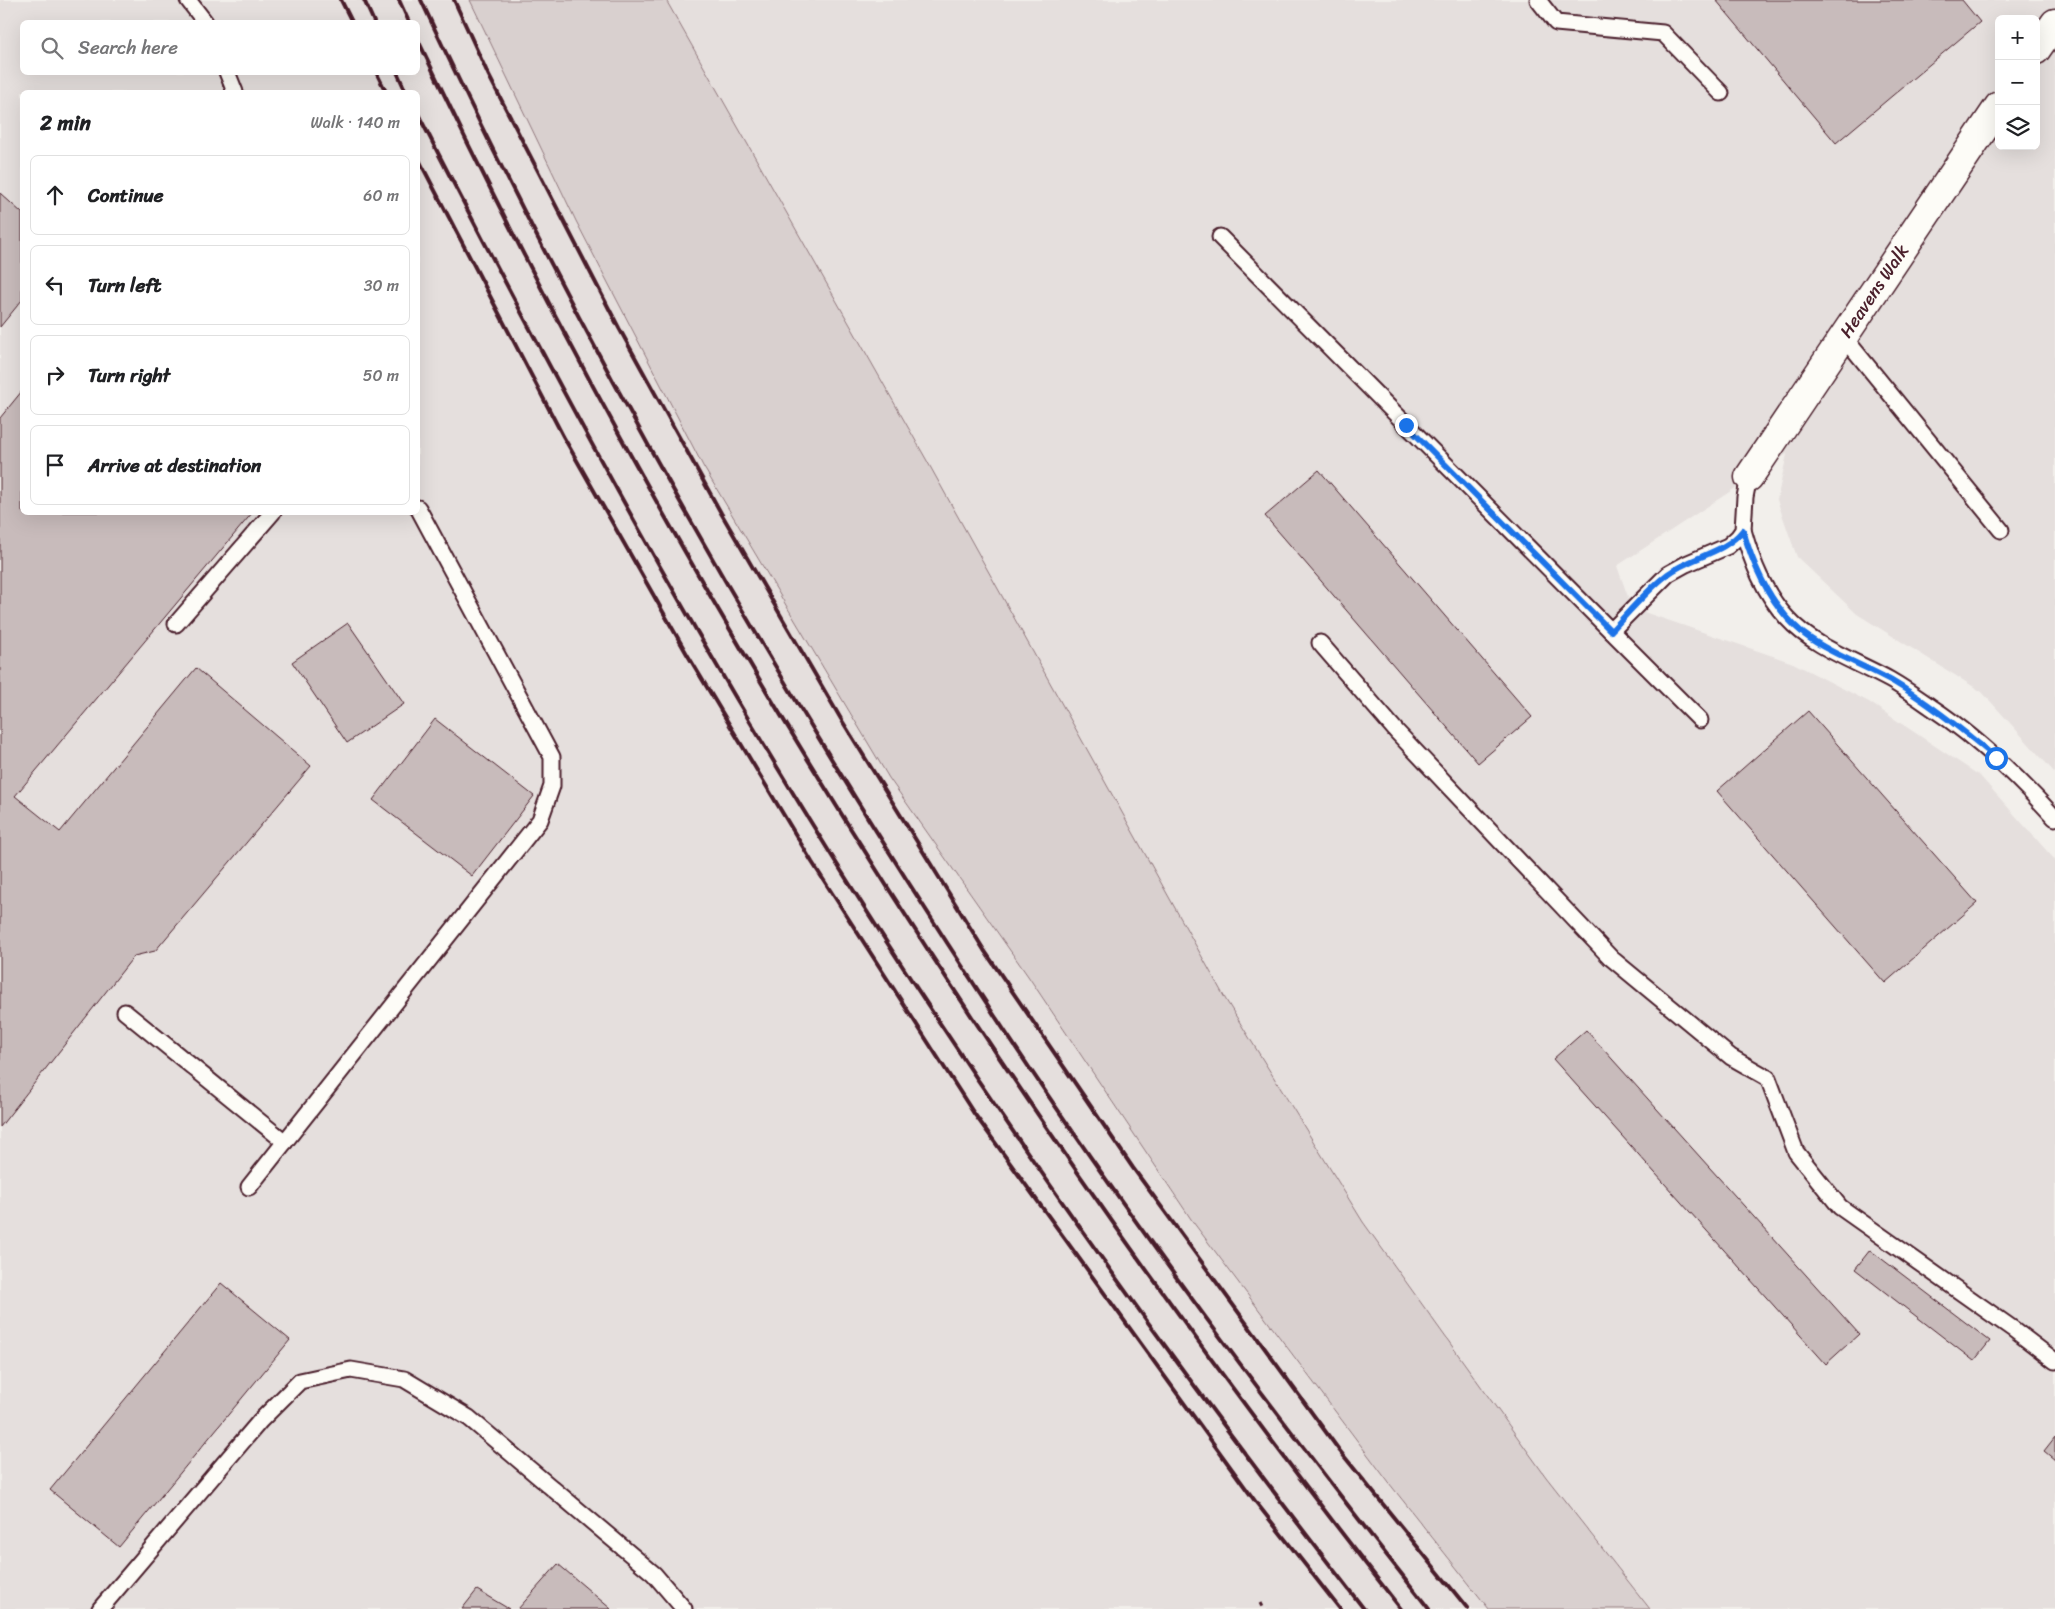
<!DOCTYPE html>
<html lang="en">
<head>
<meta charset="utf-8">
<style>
  :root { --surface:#fff; --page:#f6f6f6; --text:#202124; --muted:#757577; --line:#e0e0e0 }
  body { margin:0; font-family:Sriracha,sans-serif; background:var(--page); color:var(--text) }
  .controls { position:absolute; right:15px; top:15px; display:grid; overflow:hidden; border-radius:8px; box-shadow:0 5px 20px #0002 }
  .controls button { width:45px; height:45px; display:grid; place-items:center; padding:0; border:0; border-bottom:1px solid var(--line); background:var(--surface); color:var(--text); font:25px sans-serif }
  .stop { position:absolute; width:15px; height:15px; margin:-11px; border:4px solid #1a73e8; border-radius:50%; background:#fff }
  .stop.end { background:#1a73e8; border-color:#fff; box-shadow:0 1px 5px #0008 }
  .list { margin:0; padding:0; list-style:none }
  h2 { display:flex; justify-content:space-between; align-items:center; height:65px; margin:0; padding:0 20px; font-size:21px }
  h2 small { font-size:16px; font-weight:400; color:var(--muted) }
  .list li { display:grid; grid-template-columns:32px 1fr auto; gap:15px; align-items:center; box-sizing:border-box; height:80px; margin:0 10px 10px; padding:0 10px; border:1px solid var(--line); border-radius:8px }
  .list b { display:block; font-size:19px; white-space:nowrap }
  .list em { font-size:16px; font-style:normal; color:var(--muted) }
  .icon { flex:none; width:28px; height:28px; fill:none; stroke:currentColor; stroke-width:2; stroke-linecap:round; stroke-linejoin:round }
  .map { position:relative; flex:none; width:2055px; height:1609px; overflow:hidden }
  .search { position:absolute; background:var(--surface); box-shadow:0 5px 20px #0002; left:20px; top:20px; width:400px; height:55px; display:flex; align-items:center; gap:12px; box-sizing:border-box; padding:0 18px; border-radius:8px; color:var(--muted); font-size:19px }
  .panel { position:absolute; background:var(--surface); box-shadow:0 5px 20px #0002; left:20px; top:90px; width:400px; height:425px; border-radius:8px }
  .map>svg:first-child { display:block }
  .built { fill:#e5dfdd; fill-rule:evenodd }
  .green { fill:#d9d0cf; stroke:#92787d }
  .building { fill:#c8bbbb; stroke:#4a1f2b }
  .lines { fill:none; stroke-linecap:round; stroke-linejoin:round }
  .lane-casing { stroke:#4a1f2b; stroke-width:19 }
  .street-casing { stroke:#4a1f2b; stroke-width:31 }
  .path { stroke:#4a1f2b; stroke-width:3; stroke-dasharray:4 4; stroke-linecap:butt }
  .lane { stroke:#fdfcf7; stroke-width:15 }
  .street { stroke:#fdfcf7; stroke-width:28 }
  .rail { stroke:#4a1f2b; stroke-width:4 }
  .route { stroke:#1a73e8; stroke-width:6 }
  .labels { text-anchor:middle; stroke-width:4.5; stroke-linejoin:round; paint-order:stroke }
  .street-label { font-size:18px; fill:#4a1f2b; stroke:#fdfcf7 }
</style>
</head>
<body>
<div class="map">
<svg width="2055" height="1609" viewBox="0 0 2055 1609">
  <rect width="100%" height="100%" fill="#f2efeb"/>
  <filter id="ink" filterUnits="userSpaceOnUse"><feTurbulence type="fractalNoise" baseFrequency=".02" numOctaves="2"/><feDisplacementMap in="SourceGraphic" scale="10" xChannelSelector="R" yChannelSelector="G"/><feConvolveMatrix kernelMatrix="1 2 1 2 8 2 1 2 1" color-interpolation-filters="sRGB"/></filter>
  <g filter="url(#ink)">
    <g class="built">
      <path d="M0,0H470L576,221L703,466L889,778L1028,976L1193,1222L1389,1483L1489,1609H0ZM22,22H418V72H22ZM22,92H418V512H22Z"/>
      <path d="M666,0H2055V773L1982,692L1857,614L1797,557L1777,500L1787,454L1617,566L1632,608L1793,663L1869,702L1980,776L2055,860V1609H1650L1546,1477L1363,1222L1226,1000ZM1999,19H2036V146H1999Z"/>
    </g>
    <path class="green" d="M470,0H666L926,459L1226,1000L1363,1222L1546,1477L1650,1609H1489L1389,1483L1193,1222L1028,976L889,778L703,466L576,221Z"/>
    <g class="building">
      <path d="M1716,0H1962L1980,22L1836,143Z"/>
      <path d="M0,193L22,213V300L0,327Z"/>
      <path d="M22,391V512H253L15,796L60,832L196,668L311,766L155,951L134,956L0,1127V418Z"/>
      <path d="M1319,470L1532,717L1478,763L1265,516Z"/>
      <path d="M348,623L404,704L347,743L292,662Z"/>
      <path d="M1808,711L1977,903L1885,983L1717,791Z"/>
      <path d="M435,719L534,796L472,876L373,800Z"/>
      <path d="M1586,1030L1859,1334L1826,1364L1553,1059Z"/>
      <path d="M1870,1250L1990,1341L1974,1361L1855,1269Z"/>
      <path d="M221,1283L290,1340L119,1547L50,1490Z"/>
      <path d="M2055,1437V1460L2044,1451Z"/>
      <path d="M558,1564L611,1609H518Z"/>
      <path d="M477,1590L509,1609H462Z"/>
    </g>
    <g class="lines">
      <defs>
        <g id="lane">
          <path d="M188,0L205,22"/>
          <path d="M1538,0L1556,23L1663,33L1721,93"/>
          <path d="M227,72L235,92"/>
          <path d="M1220,237L1611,631L1668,574L1686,564L1728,546L1738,537L1743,530L1745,497L1749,477"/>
          <path d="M1843,336L2001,530"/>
          <path d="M1743,530C1752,562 1764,593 1787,618C1813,647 1856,661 1890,680C1904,688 1918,698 1931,707C1978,738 2018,777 2055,818"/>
          <path d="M176,624L273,512"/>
          <path d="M1611,631L1700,720"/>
          <path d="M1320,643L1397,732L1611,958L1731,1057L1768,1078L1796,1152L1840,1207L2013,1329L2055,1361"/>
          <path d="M125,1012L285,1142"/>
          <path d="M249,1187L540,820L552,786V757L418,508"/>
          <path d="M100,1609L260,1421L300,1381L351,1370L404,1379L469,1418L654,1574L684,1609"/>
        </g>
        <g id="street">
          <path d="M2036,50L2055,23"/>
          <path d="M1749,477L1999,106"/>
        </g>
      </defs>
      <use href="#lane" class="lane-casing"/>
      <use href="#street" class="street-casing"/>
      <path class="path" d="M1260,1603L1263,1609"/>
      <use href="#lane" class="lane"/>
      <use href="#street" class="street"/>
      <g class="rail">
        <path d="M341,0L352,22"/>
        <path d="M364,0L374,22"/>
        <path d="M399,0L409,22"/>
        <path d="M421,0C584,349 777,685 989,1007C1125,1215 1275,1414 1429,1609"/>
        <path d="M454,0L488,74L619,328L721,513L841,719L984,950L1133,1168L1339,1450L1468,1609"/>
        <path d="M418,40C682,599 1019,1123 1401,1609"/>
        <path d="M376,72L386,92"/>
        <path d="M397,72L406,92"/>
        <path d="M418,114C548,368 683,619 835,861C997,1119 1176,1368 1364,1609"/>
        <path d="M418,158L563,436L687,654L812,862L973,1112L1255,1501L1340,1609"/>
      </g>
    </g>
  </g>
  <g class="lines" filter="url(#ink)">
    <path class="route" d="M1406,425L1611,631C1629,612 1647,590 1668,574C1692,556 1724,554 1743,530C1754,569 1772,608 1804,634C1830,654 1864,665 1892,681C1929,703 1963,730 1996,758"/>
  </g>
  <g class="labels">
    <g class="street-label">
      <text transform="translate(1874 291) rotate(-56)" y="6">Heavens Walk</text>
    </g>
  </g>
</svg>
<div class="controls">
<button>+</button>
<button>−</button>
<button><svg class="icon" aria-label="layers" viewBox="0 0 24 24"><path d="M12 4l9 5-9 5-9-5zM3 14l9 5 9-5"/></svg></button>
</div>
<div class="stop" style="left:1996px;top:758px"></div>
<div class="stop end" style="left:1406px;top:425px"></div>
<div class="search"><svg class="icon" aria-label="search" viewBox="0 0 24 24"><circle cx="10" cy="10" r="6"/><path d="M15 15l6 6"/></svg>Search here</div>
<section class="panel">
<h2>2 min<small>Walk · 140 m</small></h2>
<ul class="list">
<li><svg class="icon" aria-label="ahead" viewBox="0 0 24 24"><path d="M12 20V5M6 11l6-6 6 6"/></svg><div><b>Continue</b></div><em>60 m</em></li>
<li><svg class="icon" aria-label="left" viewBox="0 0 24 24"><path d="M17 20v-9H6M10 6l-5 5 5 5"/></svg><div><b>Turn left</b></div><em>30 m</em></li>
<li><svg class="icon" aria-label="right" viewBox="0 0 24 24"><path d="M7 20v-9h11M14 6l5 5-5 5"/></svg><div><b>Turn right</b></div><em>50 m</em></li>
<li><svg class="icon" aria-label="arrive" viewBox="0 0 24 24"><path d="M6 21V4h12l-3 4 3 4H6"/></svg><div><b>Arrive at destination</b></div></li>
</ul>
</section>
</div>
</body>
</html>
